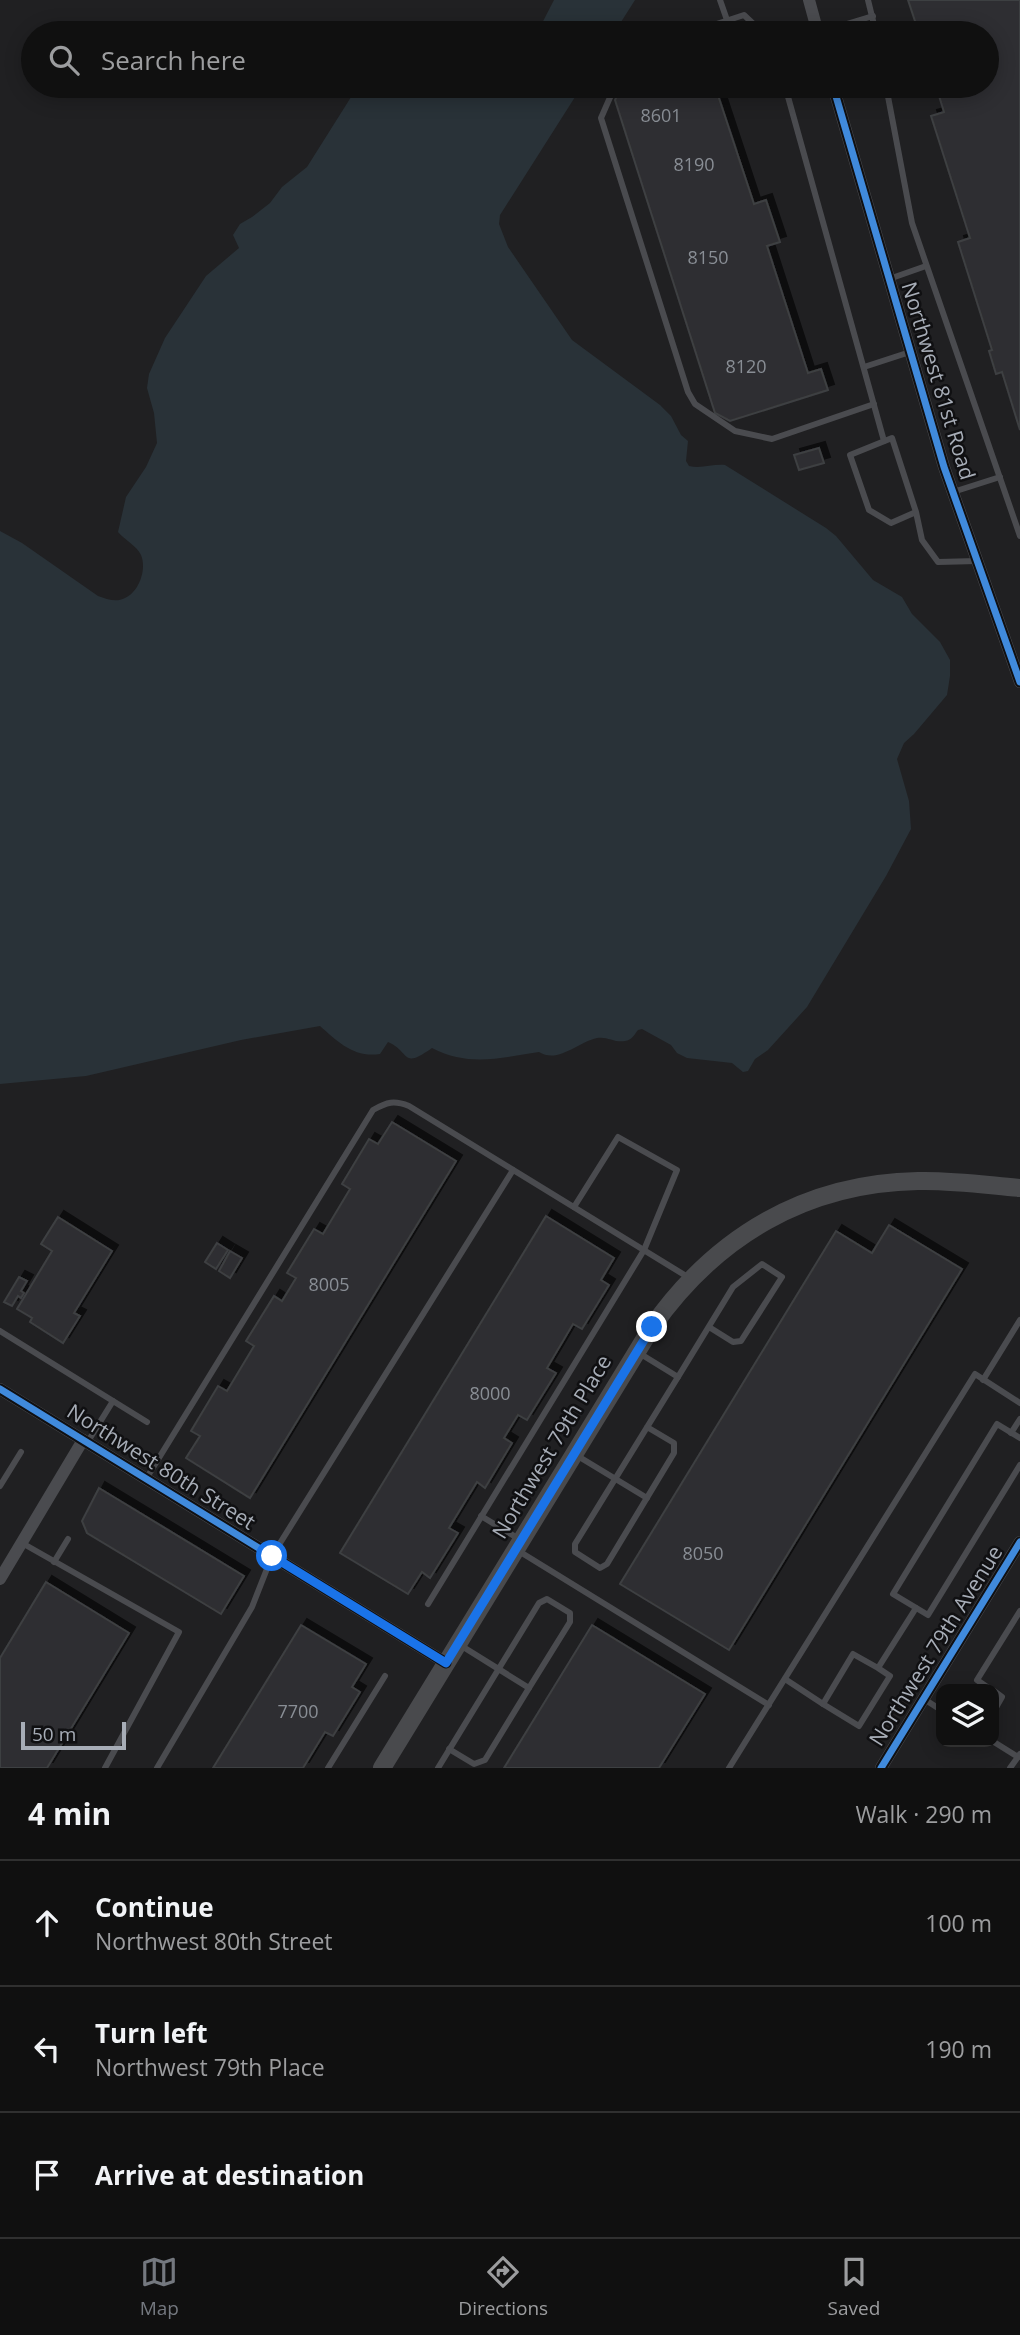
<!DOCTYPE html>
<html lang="en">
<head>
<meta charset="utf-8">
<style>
  :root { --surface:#101010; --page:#1e1e1e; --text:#f1f3f6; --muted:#9c9d9f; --line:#303030; --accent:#74787f }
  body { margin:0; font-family:"Open Sans",sans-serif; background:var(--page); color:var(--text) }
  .controls { position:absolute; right:21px; bottom:21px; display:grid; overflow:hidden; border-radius:14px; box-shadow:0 4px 18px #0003 }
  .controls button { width:63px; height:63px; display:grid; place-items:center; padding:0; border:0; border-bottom:2px solid var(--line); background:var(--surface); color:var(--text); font:35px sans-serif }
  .scale { position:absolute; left:21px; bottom:18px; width:105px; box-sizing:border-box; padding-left:7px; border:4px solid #a7adb7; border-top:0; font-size:19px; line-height:24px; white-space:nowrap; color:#a7adb7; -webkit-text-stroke:5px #101012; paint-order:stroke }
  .stop { position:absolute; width:21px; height:21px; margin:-16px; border:5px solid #1a73e8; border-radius:50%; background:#fff }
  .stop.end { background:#1a73e8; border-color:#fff; box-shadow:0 2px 7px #0008 }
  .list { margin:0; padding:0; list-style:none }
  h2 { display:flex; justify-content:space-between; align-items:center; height:91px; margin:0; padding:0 28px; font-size:30px }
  h2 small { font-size:23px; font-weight:400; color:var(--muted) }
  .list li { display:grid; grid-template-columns:46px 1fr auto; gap:21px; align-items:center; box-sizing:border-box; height:126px; padding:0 28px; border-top:2px solid var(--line) }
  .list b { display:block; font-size:26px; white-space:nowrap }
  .list p { margin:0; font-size:23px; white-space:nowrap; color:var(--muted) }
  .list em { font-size:23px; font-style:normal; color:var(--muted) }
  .icon { flex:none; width:38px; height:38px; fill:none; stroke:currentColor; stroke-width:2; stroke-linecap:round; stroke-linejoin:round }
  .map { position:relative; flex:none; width:1020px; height:1768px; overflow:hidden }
  .search { position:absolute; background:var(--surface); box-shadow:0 4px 18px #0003; left:21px; right:21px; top:21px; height:77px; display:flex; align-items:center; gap:18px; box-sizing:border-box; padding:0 24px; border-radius:38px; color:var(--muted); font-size:26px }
  .sheet { height:469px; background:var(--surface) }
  nav { display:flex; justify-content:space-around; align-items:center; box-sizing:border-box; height:98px; border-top:2px solid var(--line); background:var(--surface); font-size:19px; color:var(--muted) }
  nav a { display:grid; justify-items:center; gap:4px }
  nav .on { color:var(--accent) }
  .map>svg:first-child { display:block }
  .built { fill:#202022; fill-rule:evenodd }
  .water { fill:#293238 }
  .building { fill:#2f2f30; stroke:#3e3f42; stroke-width:2; filter:url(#shadow) }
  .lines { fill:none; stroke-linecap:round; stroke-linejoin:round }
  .service { stroke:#4a4b4f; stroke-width:6 }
  .minor { stroke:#4a4b4f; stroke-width:12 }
  .secondary { stroke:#494a4d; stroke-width:18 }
  .cycleway-casing { stroke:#101012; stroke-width:11 }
  .cycleway { stroke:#408adc; stroke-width:7 }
  .route { stroke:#1a73e8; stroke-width:9 }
  .labels { text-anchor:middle; stroke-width:5; stroke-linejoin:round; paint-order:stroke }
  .number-label { font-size:18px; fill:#898e95 }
  .street-label { font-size:21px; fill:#a7adb7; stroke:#101012 }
</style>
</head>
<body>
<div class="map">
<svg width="1020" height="1768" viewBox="0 0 1020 1768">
  <defs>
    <filter id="shadow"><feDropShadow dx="6" dy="-6" stdDeviation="0" flood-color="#0009"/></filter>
  </defs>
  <rect width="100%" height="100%" fill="#161616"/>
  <path class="built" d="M0,0H1020V1768H0ZM33,33H987V86H33ZM941,1689H994V1742H941Z"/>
  <g class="water">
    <path d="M554,0H635L614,33H537Z"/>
    <path d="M358,86H582L500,215L499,224L508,247L572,340L660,405L671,416L681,435L688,441L686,461L689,466C701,469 712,464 725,465L826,528L836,536L873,580L902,597L912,614L940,642L950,660V676L947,695L914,734L904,743L897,759L909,801L911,829L886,876L807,1007L768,1050L755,1059L748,1071L743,1072L732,1063L687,1058L677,1053L671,1045L642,1029L638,1030C634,1035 632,1040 625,1041C615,1043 607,1036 597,1038C578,1042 558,1064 539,1052C499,1058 469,1067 432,1048C401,1070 411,1052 388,1042L380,1054C354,1058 338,1042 320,1026L241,1040L86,1076L0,1084V531L22,543L98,596C107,599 116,603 125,598C139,592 147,569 141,555C137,546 125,540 118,532L126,497L146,467L157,443L154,413L147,388L149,374L165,338L206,276L239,248L233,235L240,224L252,217L270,203L282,187L307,167Z"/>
  </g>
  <g class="building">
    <path d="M908,0H1020V430L1002,372L996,374L989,351L992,350L958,242L970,238L931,116L944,112L936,86H987V33H919Z"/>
    <path d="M621,86H715L754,204L766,200L780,242L767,246L808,373L821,369L828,390L730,421L715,413L615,100Z"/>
    <path d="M819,448L824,463L799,470L794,455Z"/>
    <path d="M392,1122L456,1161L250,1498L186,1458L200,1436L191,1431L218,1386L227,1391L254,1346L246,1341L274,1296L282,1301L296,1278L287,1273L314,1229L323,1234L350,1189L342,1184L369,1139L378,1144Z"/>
    <path d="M546,1216L614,1258L601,1280L609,1285L582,1329L573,1324L547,1368L556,1373L527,1420L518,1415L504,1438L512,1443L485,1488L477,1482L449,1528L458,1533L430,1578L422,1572L408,1594L340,1553Z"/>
    <path d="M58,1217L112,1251L74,1313L80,1316L63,1343L30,1322L32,1318L17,1309L52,1251L41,1244Z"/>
    <path d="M889,1225L962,1269L729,1650L620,1584L836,1231L872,1253Z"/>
    <path d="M217,1243L228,1250L216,1269L205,1262Z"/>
    <path d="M230,1251L242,1258L230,1278L219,1271Z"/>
    <path d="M19,1277L27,1281L21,1291L24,1293L21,1298L18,1296L12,1306L4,1302Z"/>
    <path d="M99,1488L244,1576L221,1614L87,1533L82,1521Z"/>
    <path d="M46,1582L129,1633L47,1768H0V1658Z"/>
    <path d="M301,1625L366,1664L352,1687L360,1692L333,1736L325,1732L303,1768H213Z"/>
    <path d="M592,1625L705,1694L659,1768H504Z"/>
  </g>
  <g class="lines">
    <g class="service">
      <path d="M720,0L727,20"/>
      <path d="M868,0L876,33"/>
      <path d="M689,33L744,15L763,33"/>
      <path d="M817,33L873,16"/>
      <path d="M615,86L601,118L688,392L695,404L735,431L772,439L874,404"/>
      <path d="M785,86L884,441"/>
      <path d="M886,86L912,223L1020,536"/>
      <path d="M889,279L926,266"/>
      <path d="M864,367L910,352"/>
      <path d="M953,492L1000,477"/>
      <path d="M916,512L891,523L869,510L850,455L892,438L916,512L922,540L938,562L977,561"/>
      <path d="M0,1331L113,1401"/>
      <path d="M639,1353L678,1377L733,1287L762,1264L782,1277L741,1341L733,1342L709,1327"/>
      <path d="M983,1380L1020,1320"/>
      <path d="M647,1427L674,1443V1453L607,1564L600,1568L575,1552V1544L678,1377"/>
      <path d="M1011,1433L1020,1419"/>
      <path d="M1020,1438L997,1424L893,1594L928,1615L1020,1465"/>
      <path d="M87,1443L113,1401L147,1422"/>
      <path d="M576,1455L647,1498"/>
      <path d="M146,1479L373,1110C387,1102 394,1100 409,1106L691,1279"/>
      <path d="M0,1486L21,1452"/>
      <path d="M481,1516L519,1539"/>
      <path d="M22,1543L179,1632L105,1768"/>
      <path d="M517,1550L769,1705"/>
      <path d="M54,1562L68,1539"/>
      <path d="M428,1604L644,1250L677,1170L618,1137L574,1207"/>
      <path d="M878,1668L853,1654L823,1704L859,1726L890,1676L878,1668L916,1608"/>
      <path d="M785,1679L823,1704"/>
      <path d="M990,1689L977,1680L1020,1611"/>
      <path d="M994,1691L1002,1697L994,1711"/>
      <path d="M924,1699L941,1710"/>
      <path d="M994,1742L1018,1757L1020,1754"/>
      <path d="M449,1749L474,1764L485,1760L529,1688"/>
      <path d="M157,1768L252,1607L272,1556L513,1170"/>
      <path d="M328,1768L385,1676"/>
      <path d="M438,1768L539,1603L547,1599L570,1613V1622L529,1688L460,1645"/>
      <path d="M729,1768L975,1374L1020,1403"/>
      <path d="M1010,1768L1018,1757"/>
    </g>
    <g class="minor">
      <path d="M809,0L818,33"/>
      <path d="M833,86L944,467L1020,682"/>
      <path d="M0,1389L446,1663"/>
      <path d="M0,1579L83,1440"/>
      <path d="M881,1768L1020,1542"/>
    </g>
    <path class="secondary" d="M382,1768L652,1327C716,1236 806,1183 918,1181C952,1180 986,1185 1020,1188"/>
    <defs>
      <g id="cycleway">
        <path d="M833,86L944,467L1020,682"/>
        <path d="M0,1389L446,1663"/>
        <path d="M881,1768L1020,1542"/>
      </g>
    </defs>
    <use href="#cycleway" class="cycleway-casing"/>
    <use href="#cycleway" class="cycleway"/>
  </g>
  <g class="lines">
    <path class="route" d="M272,1556L446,1663L652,1327"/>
  </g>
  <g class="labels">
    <g class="number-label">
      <text x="661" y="122">8601</text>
      <text x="694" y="171">8190</text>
      <text x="708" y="264">8150</text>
      <text x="746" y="373">8120</text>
      <text x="329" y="1291">8005</text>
      <text x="490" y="1400">8000</text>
      <text x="703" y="1560">8050</text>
      <text x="298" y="1718">7700</text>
    </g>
    <g class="street-label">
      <text transform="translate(938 381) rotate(73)" y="7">Northwest 81st Road</text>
      <text transform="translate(552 1447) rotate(-59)" y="7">Northwest 79th Place</text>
      <text transform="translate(161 1467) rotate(32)" y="7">Northwest 80th Street</text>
      <text transform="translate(936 1646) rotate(-58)" y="7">Northwest 79th Avenue</text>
    </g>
  </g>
</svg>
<div class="controls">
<button><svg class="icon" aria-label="layers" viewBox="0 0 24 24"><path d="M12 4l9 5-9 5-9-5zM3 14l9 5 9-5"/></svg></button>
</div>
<div class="scale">50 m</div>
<div class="stop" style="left:272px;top:1556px"></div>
<div class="stop end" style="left:652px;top:1327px"></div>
<div class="search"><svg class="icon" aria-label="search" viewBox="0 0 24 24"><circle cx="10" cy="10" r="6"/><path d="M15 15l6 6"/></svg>Search here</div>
</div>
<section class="sheet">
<h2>4 min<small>Walk · 290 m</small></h2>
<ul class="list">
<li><svg class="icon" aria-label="ahead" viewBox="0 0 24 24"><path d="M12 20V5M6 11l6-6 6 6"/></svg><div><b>Continue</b><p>Northwest 80th Street</p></div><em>100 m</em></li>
<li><svg class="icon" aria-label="left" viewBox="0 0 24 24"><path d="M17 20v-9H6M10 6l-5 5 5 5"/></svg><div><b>Turn left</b><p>Northwest 79th Place</p></div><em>190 m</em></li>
<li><svg class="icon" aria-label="arrive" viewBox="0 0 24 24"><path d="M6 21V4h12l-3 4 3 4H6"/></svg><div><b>Arrive at destination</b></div></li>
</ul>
</section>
<nav>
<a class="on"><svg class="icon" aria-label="map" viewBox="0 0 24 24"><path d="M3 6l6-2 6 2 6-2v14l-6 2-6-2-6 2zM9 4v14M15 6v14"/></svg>Map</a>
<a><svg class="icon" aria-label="directions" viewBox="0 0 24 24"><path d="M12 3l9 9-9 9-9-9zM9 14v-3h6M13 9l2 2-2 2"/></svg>Directions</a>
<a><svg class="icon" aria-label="saved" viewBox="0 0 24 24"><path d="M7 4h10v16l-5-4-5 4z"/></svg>Saved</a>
</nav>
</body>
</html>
